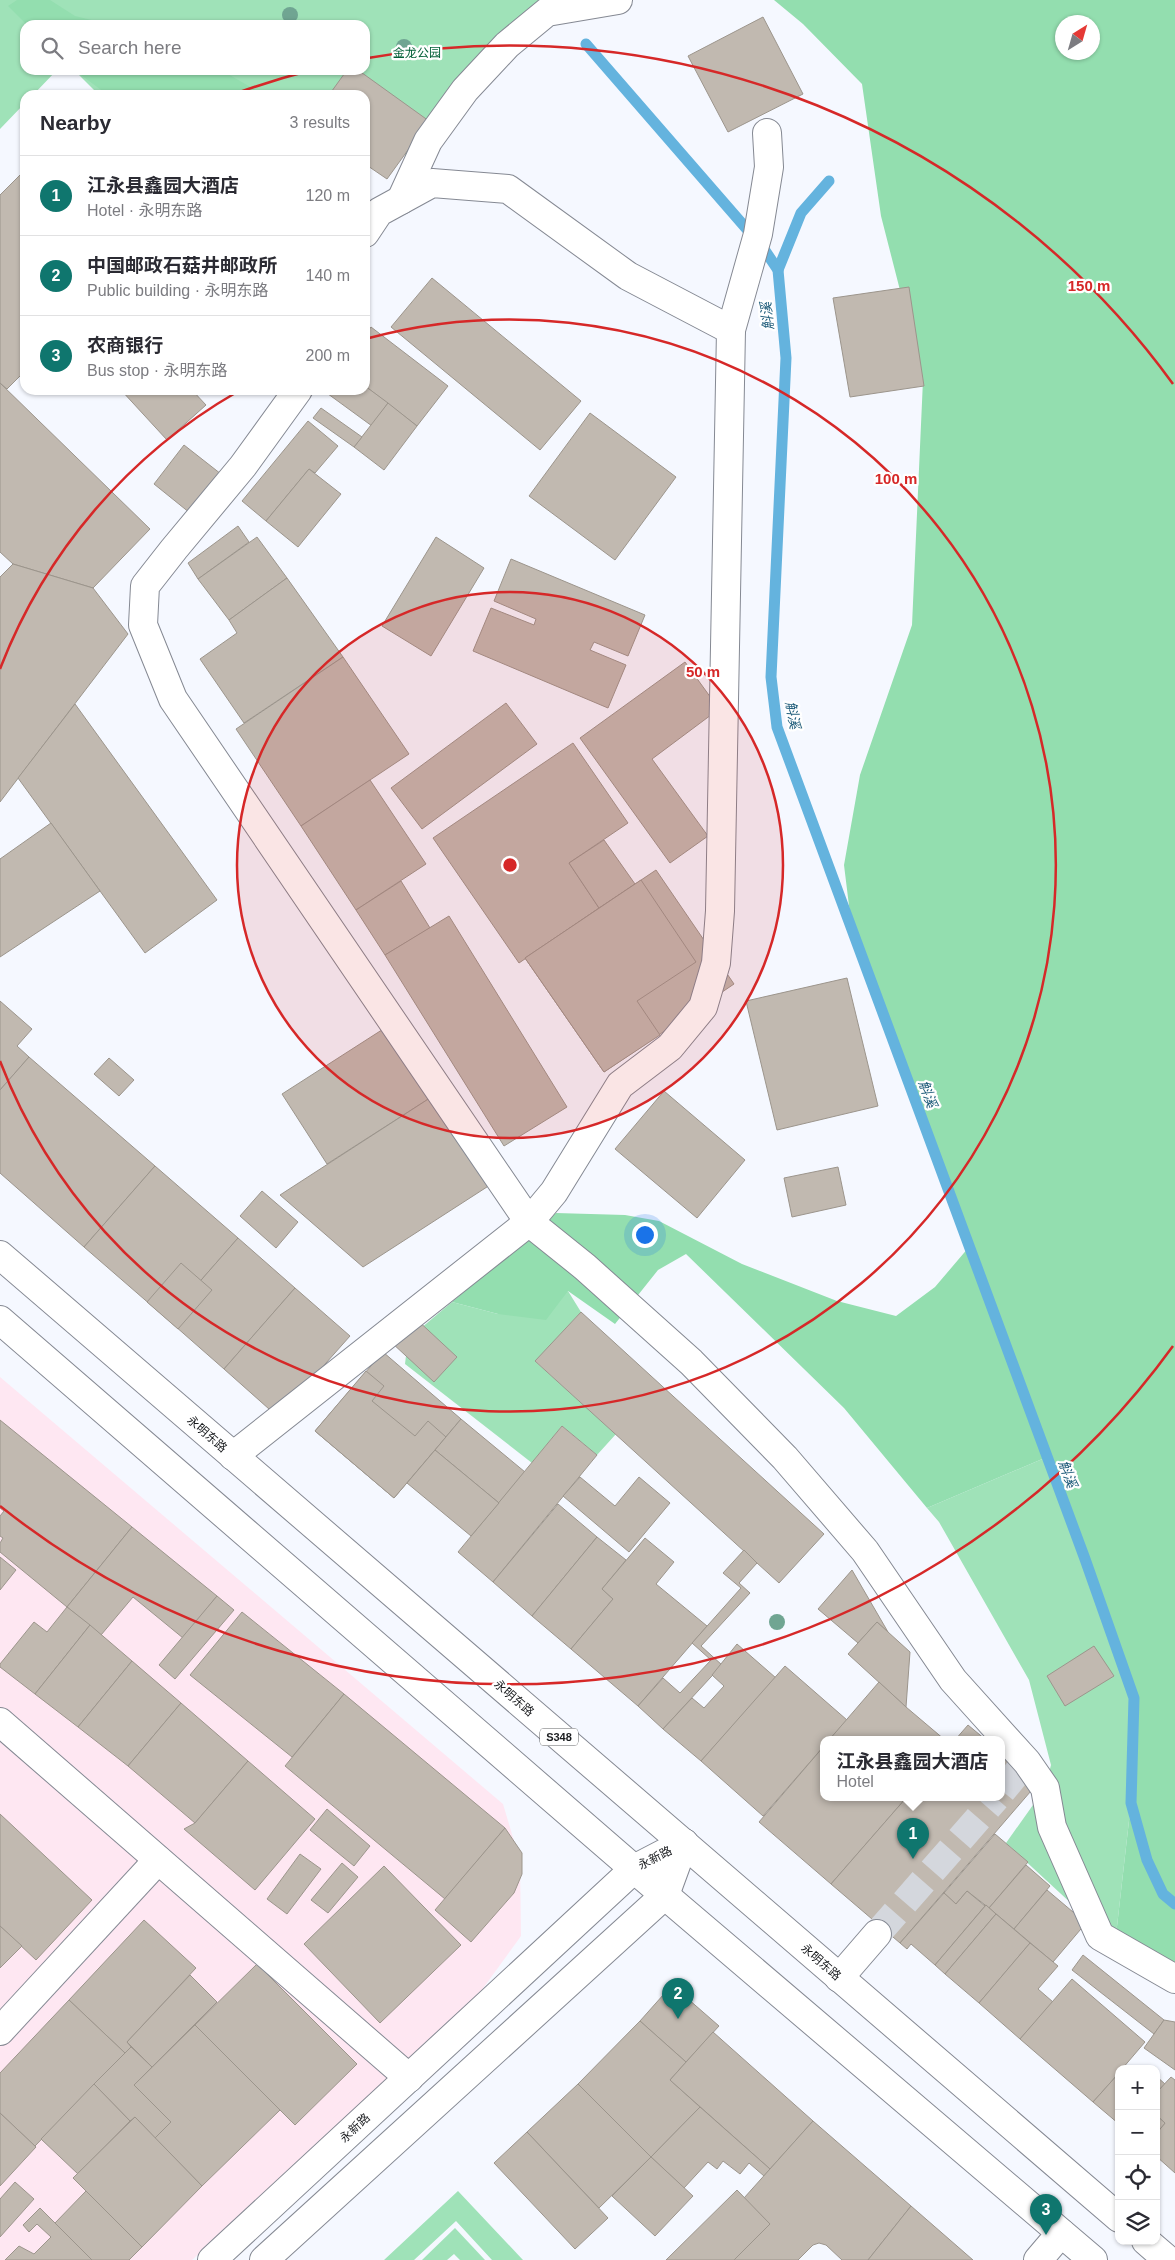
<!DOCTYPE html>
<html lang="en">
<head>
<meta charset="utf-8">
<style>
  :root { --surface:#fff; --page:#f2f2f3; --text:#2b2b33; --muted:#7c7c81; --line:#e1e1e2; --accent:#0f766e }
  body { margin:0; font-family:Arial,"Noto Sans SC",sans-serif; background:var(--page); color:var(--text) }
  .controls { position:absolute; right:15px; bottom:15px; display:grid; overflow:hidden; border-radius:10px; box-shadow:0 1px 4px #0004 }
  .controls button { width:45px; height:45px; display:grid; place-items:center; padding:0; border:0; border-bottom:1px solid var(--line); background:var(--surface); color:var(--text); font:25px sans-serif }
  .compass { position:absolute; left:1055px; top:15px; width:45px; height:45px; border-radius:50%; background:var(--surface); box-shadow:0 1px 4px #0004; rotate:37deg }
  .you { position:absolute; left:644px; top:1234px; width:18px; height:18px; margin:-12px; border:4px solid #fff; border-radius:50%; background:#1a73e8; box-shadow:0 0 0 8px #1a73e833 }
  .badge { display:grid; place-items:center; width:32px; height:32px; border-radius:50%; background:var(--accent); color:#fff; font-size:16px; font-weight:700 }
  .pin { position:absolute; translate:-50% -41px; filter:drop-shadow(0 1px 2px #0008) }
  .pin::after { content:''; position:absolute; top:26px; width:18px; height:15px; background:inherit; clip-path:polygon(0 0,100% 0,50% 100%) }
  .popup { position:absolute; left:820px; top:1736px; width:185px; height:65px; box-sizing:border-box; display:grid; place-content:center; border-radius:10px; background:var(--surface); filter:drop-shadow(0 1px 4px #0005); font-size:16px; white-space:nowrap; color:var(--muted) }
  .popup b { font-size:19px; color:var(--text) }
  .popup::after { content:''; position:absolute; left:50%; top:100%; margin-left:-10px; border:10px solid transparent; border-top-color:var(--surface) }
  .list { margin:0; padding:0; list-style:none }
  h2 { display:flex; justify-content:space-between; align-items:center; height:65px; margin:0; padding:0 20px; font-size:21px }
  h2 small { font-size:16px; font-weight:400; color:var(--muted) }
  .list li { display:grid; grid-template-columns:32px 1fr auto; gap:15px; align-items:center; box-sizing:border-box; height:80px; padding:0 20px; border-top:1px solid var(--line) }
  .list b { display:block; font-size:19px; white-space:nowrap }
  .list p { margin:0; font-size:16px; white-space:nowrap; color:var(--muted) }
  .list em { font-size:16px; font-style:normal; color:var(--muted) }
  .icon { flex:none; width:28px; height:28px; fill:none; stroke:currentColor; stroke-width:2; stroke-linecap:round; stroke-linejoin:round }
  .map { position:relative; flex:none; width:1175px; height:2260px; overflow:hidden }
  .search { position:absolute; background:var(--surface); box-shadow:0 1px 4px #0004; left:20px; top:20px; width:350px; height:55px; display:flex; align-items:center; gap:12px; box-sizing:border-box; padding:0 18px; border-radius:15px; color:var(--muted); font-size:19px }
  .panel { position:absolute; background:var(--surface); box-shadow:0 1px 4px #0004; left:20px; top:90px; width:350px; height:305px; border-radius:15px }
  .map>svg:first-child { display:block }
  .commercial { fill:#fee7f2 }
  .green { fill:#9fe2b8 }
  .forest { fill:#93deaf; fill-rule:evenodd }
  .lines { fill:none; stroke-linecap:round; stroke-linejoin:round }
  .stream { stroke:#64b3de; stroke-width:11 }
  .building { fill:#c1b9b0; stroke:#9c958c }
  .minor-tunnel { stroke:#d4d7dd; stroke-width:28; stroke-dasharray:28 14; stroke-linecap:butt }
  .minor-casing { stroke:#858993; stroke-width:30 }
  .major-casing { stroke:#858993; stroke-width:30 }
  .minor { stroke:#fff; stroke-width:28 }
  .major { stroke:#fff; stroke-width:28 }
  .tree { fill:#70a592 }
  .ring { fill:none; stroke:#d62828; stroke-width:2.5 }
  .labels { text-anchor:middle; stroke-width:4.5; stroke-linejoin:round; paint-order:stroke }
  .shield { fill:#fff; stroke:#5f6062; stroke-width:1 }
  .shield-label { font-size:11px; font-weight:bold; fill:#1a1c1f }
  .park-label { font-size:12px; fill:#036138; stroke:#fff }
  .street-label { font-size:12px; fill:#1a1c1f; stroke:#fff }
  .water-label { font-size:14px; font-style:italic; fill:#235f7c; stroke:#fff }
  .centre { fill:#d62828; stroke:#fff; stroke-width:2.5 }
  .ring-label { font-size:15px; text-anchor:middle; font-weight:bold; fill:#d62828; stroke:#fff; stroke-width:4.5; stroke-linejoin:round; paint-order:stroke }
</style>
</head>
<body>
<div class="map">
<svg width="1175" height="2260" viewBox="0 0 1175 2260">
  <rect width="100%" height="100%" fill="#f5f8ff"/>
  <path class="commercial" d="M0,1377L503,1804L520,1861L521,1936L476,1998L192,2260H0Z"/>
  <g class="green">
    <path d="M0,0H597L545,20L456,87L406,155L365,135V95H99L74,70H365V25H25V70H57L33,95H25V103L0,129Z"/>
    <path d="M568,1291L581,1312L536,1362L616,1434L597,1455L562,1426L532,1463L405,1364L408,1339L452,1302L498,1314Z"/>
    <path d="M1047,1457L1134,1698L1131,1803L1115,1944L1006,1843L1045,1788L1051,1765L1029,1680L939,1522L927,1508Z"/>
    <path d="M458,2191L523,2260H492L456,2221L414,2260H384Z"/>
    <path d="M455,2228L485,2260H460L454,2254L447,2260H422Z"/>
  </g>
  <g class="forest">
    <path d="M17,0H50L75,16L112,25H27L8,6Z"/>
    <path d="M774,0H1175V1989L1115,1944L1131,1803L1134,1698L1047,1457L927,1508L844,1408L686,1254L658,1270L615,1324L568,1291L546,1320L498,1314L452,1302L556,1213L625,1215L659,1221L742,1264L837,1301L896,1316L935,1287L969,1247L852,930L844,865L860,775L912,625L923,380L881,216L862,84L803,24ZM1062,22H1092V52H1062Z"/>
    <path d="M74,70H221L264,95H108Z"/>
  </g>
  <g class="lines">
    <g class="stream">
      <path d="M586,44L764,249L778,270L786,358L771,677L777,727L1085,1559L1134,1698L1131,1803L1147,1860L1163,1894L1175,1904"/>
      <path d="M778,270L801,213L829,181"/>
    </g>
  </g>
  <g class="building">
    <path d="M763,17L803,94L728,132L688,56Z"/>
    <path d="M347,70H358L429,121L387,179L365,164V95H329Z"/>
    <path d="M25,170V371L7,389L0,383V195Z"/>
    <path d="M432,278L581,401L540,450L391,327Z"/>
    <path d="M909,287L924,386L850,397L833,298Z"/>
    <path d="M371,327L448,386L417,426L365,386V335Z"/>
    <path d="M0,383L150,529L93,588L13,564L0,552Z"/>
    <path d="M365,386L388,403L372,426L324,391L365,390Z"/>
    <path d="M121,390H192L206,405L167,440Z"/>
    <path d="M388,403L417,426L384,470L354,447Z"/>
    <path d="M321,408L362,437L354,447L313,418Z"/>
    <path d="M590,413L676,477L615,560L529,496Z"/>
    <path d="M308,421L338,446L315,473L309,469L266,521L242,501Z"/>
    <path d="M184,445L221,474L190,513L154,484Z"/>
    <path d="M309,469L341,494L298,547L266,521Z"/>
    <path d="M238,526L249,542L198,579L188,563Z"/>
    <path d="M257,537L287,578L229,620L198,579Z"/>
    <path d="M436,537L484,568L431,656L382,626Z"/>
    <path d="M511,559L645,615L628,656L594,642L590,650L626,665L608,708L473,651L491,608L534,625L536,619L494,601Z"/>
    <path d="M13,564L93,588L128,634L0,802V577Z"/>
    <path d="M287,578L343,657L244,723L200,659L237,633L229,620Z"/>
    <path d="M343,657L409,754L301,826L236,729Z"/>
    <path d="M685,662L719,709L652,759L708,836L670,863L580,738Z"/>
    <path d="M506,703L537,744L422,829L391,788Z"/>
    <path d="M75,704L217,900L145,953L18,778Z"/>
    <path d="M573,743L628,823L569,863L599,908L519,963L433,838Z"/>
    <path d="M370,780L426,864L356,910L301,826Z"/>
    <path d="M51,823L100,891L0,957V859Z"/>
    <path d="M604,840L635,884L599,908L569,863Z"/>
    <path d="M656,870L734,984L604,1072L525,958Z"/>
    <path d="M641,880L696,962L637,1001L660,1035L604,1072L525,958Z"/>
    <path d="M401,881L430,928L385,955L356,910Z"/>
    <path d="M449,916L567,1107L504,1146L385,955Z"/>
    <path d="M847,978L878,1106L777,1130L746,1001Z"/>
    <path d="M0,1001L32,1029L17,1046L29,1057L0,1090Z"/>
    <path d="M388,1026L433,1096L327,1164L282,1094Z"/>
    <path d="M29,1057L155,1166L84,1247L0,1173V1090Z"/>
    <path d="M109,1058L134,1080L119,1096L94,1074Z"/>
    <path d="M664,1091L745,1160L697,1218L615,1149Z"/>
    <path d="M433,1096L490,1185L363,1267L280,1195Z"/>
    <path d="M155,1166L238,1238L167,1319L84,1247Z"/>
    <path d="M838,1167L846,1205L792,1217L784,1178Z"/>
    <path d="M262,1191L298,1222L276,1248L240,1216Z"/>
    <path d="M238,1238L295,1288L224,1369L167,1319Z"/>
    <path d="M181,1263L212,1290L178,1329L147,1302Z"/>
    <path d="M295,1288L350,1336L278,1417L224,1369Z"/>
    <path d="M581,1312L824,1534L779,1583L535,1361Z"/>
    <path d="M414,1317L457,1357L434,1382L391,1342Z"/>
    <path d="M383,1352L461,1419L394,1498L315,1431Z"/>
    <path d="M366,1371L384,1386L372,1401L415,1436L428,1421L446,1437L394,1498L315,1431Z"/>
    <path d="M461,1419L525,1472L499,1503L435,1450Z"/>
    <path d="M0,1420L132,1527L67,1607L0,1552V1543L3,1538L0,1536V1516L4,1511L0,1508Z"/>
    <path d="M562,1426L597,1455L493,1582L458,1552Z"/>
    <path d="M435,1450L499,1503L471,1536L407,1483Z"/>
    <path d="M580,1477L615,1506L639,1477L670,1503L629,1552L563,1496Z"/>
    <path d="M558,1504L597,1537L532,1616L493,1582Z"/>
    <path d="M132,1527L217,1596L183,1638L133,1597L101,1635L67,1607Z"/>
    <path d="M597,1537L626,1560L602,1589L613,1599L571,1649L532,1616Z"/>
    <path d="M645,1538L674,1562L656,1584L707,1626L638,1706L571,1649L613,1599L602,1589Z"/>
    <path d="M744,1550L757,1563L739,1583L750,1593L701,1646L722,1665L663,1729L638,1706L663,1678L680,1693L711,1660L692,1643L741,1588L723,1573Z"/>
    <path d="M0,1557L16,1570L0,1590Z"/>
    <path d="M852,1570L888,1632L877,1622L858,1643L818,1609Z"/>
    <path d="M217,1596L234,1610L175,1679L159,1665Z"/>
    <path d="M67,1607L90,1625L35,1694L0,1667V1664L34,1622L47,1632Z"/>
    <path d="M242,1612L344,1694L292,1757L190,1675Z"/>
    <path d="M877,1622L910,1652L906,1707L848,1654Z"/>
    <path d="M90,1625L132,1661L78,1727L35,1694Z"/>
    <path d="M737,1644L776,1678L701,1761L663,1729L692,1698L704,1708L724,1686L712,1675Z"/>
    <path d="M1094,1646L1114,1676L1065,1706L1047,1676Z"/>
    <path d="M132,1661L181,1703L128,1766L78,1727Z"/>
    <path d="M785,1666L847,1720L829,1740H824V1746L763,1816L701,1761Z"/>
    <path d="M879,1682L906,1707L945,1740H829Z"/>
    <path d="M344,1694L505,1828L445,1899L285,1766Z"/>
    <path d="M181,1703L248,1761L195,1823L128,1766Z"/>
    <path d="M968,1725L986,1740H955Z"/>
    <path d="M824,1746V1798H906L831,1884L759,1822Z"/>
    <path d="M1002,1753L1037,1784L900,1943L831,1884L906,1798H1002Z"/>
    <path d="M248,1761L315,1819L255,1890L184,1829L195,1823Z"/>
    <path d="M327,1809L370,1846L354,1866L310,1830Z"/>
    <path d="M0,1814L92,1900L36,1960L0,1926Z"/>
    <path d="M505,1828L522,1853V1874L514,1893L471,1942L435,1910Z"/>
    <path d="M995,1834L1028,1862L989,1908L967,1891L956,1904L944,1893Z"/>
    <path d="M300,1854L321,1869L287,1914L267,1899Z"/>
    <path d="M342,1863L358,1877L328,1913L311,1900Z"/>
    <path d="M1026,1865L1050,1886L1014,1929L989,1908Z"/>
    <path d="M384,1866L461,1945L380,2023L304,1944Z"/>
    <path d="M1047,1890L1086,1923L1053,1962L1014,1929Z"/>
    <path d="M967,1891L985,1906L935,1965L911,1944L907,1949L900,1943L944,1893L956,1904Z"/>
    <path d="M986,1905L996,1914L945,1974L935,1965Z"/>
    <path d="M996,1914L1030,1943L979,2003L945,1974Z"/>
    <path d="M144,1920L196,1968L127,2042L131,2047L125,2053L69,2000Z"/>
    <path d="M0,1926L22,1946L0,1968Z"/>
    <path d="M1030,1943L1058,1966L1038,1989L1053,2002L1020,2039L979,2003Z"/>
    <path d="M1083,1955L1164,2020L1154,2034L1072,1970Z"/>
    <path d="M257,1964L357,2064L295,2125L195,2025Z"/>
    <path d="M190,1975L217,2002L152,2067L127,2042Z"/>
    <path d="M1072,1979L1145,2042L1122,2069H1119V2073L1093,2102L1020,2039Z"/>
    <path d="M672,1985L719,2026L686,2062L640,2021Z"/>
    <path d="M69,2000L125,2053L35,2146L0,2113V2073Z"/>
    <path d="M1164,2020L1175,2022V2070L1144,2048Z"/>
    <path d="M640,2021L686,2062L670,2080L700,2107L651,2157L578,2084Z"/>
    <path d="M195,2025L280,2110L202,2186L155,2138L171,2122L134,2085Z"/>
    <path d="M713,2032L813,2121L770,2169L670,2080Z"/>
    <path d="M131,2047L152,2067L134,2085L171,2122L155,2138L135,2117L130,2121L94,2084Z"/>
    <path d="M1119,2073V2124L1093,2102Z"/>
    <path d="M1156,2076L1165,2084L1156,2093Z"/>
    <path d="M1171,2077L1175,2080V2173L1156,2156V2134L1165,2123L1156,2115V2093Z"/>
    <path d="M94,2084L130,2121L78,2174L41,2139Z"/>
    <path d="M578,2084L651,2157L599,2208L527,2132Z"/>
    <path d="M700,2107L770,2169L764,2176L749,2163L740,2174L723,2161L717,2169L708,2162L684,2188L651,2157Z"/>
    <path d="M0,2113L36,2147L0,2186Z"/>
    <path d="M1156,2115L1165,2123L1156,2134Z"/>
    <path d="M135,2117L202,2186L142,2247L73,2178Z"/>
    <path d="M813,2121L911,2206L868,2260H842L826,2245L819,2243L813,2245L798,2260H734L770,2224L744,2198Z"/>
    <path d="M527,2132L608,2218L575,2249L494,2163Z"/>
    <path d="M651,2157L693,2196L655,2236L612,2196Z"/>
    <path d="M15,2182L34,2199L0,2237V2199Z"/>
    <path d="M737,2190L770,2224L734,2260H666Z"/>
    <path d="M86,2191L142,2247L129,2260H92L55,2223Z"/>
    <path d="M911,2206L973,2260H868Z"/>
    <path d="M40,2208L92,2260H5L19,2246L34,2254L51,2237L37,2224L29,2232L23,2225Z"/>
  </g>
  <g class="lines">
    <g class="minor-tunnel">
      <path d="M1002,1791L1020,1769"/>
      <path d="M877,1934L996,1798"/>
    </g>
    <defs>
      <g id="minor">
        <path d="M401,200L428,141L465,90L507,45L547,12L618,0"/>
        <path d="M731,330L758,234L769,167L767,133"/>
        <path d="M298,390L243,466L174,549L145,586L143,625L173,699L529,1222L585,1267L691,1362L785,1458L865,1551L953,1680L1027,1762L1045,1788L1052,1827L1100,1936L1175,1979"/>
        <path d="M233,1456L529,1222L554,1192L620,1085L670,1047L703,1007L716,963L720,911L731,330L628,276L508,189L432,183L379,212L365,233"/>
        <path d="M0,1722L409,2078"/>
        <path d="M839,1978L877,1934"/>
        <path d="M0,2031L158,1860"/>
        <path d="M212,2260L634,1869L684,1843"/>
        <path d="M264,2260L665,1895L684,1843"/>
        <path d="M1038,2260L1061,2233"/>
      </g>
      <g id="major">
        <path d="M0,1255L1119,2218"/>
        <path d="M0,1320L634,1869L1093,2260"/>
        <path d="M1146,2241L1168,2260"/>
      </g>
    </defs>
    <use href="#minor" class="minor-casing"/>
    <use href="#major" class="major-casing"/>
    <use href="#minor" class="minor"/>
    <use href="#major" class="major"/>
  </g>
  <g class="tree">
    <circle cx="290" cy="15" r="8"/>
    <circle cx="404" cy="47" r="8"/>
    <circle cx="777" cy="1622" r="8"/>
  </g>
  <circle cx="510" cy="865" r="273" fill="#d62828" fill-opacity=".12"/>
  <g class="ring">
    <circle cx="510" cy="865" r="273"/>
    <path d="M0 669A546 546 0 0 1 237 392M369 338A546 546 0 1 1 0 1061"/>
    <path d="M1173 1346A819 819 0 0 1 0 1506M237 93A819 819 0 0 1 312 70M368 58A819 819 0 0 1 1173 384"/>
  </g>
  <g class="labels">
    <rect class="shield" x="540" y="1728.5" width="38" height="17" rx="4"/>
    <g class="shield-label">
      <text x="559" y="1741">S348</text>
    </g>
    <g class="park-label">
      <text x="417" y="57">金龙公园</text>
    </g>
    <g class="street-label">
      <text transform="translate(207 1434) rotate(41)" y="4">永明东路</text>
      <text transform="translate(514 1698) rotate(41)" y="4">永明东路</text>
      <text transform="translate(655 1858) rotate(-27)" y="4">永新路</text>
      <text transform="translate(821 1962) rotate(41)" y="4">永明东路</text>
      <text transform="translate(355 2128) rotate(-43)" y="4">永新路</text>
    </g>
    <g class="water-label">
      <text transform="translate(767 316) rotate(-96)" y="5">斛溪</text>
      <text transform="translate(793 715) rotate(79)" y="5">斛溪</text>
      <text transform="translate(928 1094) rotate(70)" y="5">斛溪</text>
      <text transform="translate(1068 1474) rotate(70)" y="5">斛溪</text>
    </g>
  </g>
  <circle cx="510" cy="865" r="8" class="centre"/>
  <g class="ring-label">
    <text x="1089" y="291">150 m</text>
    <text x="896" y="484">100 m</text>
    <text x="703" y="677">50 m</text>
  </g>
</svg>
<div class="controls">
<button>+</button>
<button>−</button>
<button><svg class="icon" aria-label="locate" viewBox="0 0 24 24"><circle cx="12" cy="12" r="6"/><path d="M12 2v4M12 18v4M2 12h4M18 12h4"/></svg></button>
<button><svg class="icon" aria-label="layers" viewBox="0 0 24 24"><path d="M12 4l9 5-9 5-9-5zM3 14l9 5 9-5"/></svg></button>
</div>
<svg class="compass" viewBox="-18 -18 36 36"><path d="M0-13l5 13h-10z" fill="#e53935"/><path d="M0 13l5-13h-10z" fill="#7c7c81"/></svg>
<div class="you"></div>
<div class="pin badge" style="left:913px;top:1859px">1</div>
<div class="popup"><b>江永县鑫园大酒店</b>Hotel</div>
<div class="pin badge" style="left:678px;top:2019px">2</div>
<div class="pin badge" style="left:1046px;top:2235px">3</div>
<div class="search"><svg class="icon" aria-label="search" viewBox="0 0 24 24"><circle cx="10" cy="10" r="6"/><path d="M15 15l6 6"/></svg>Search here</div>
<section class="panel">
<h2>Nearby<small>3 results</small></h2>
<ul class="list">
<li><span class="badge">1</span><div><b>江永县鑫园大酒店</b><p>Hotel · 永明东路</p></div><em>120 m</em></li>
<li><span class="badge">2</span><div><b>中国邮政石菇井邮政所</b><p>Public building · 永明东路</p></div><em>140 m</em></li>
<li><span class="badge">3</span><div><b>农商银行</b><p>Bus stop · 永明东路</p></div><em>200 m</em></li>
</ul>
</section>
</div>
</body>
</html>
